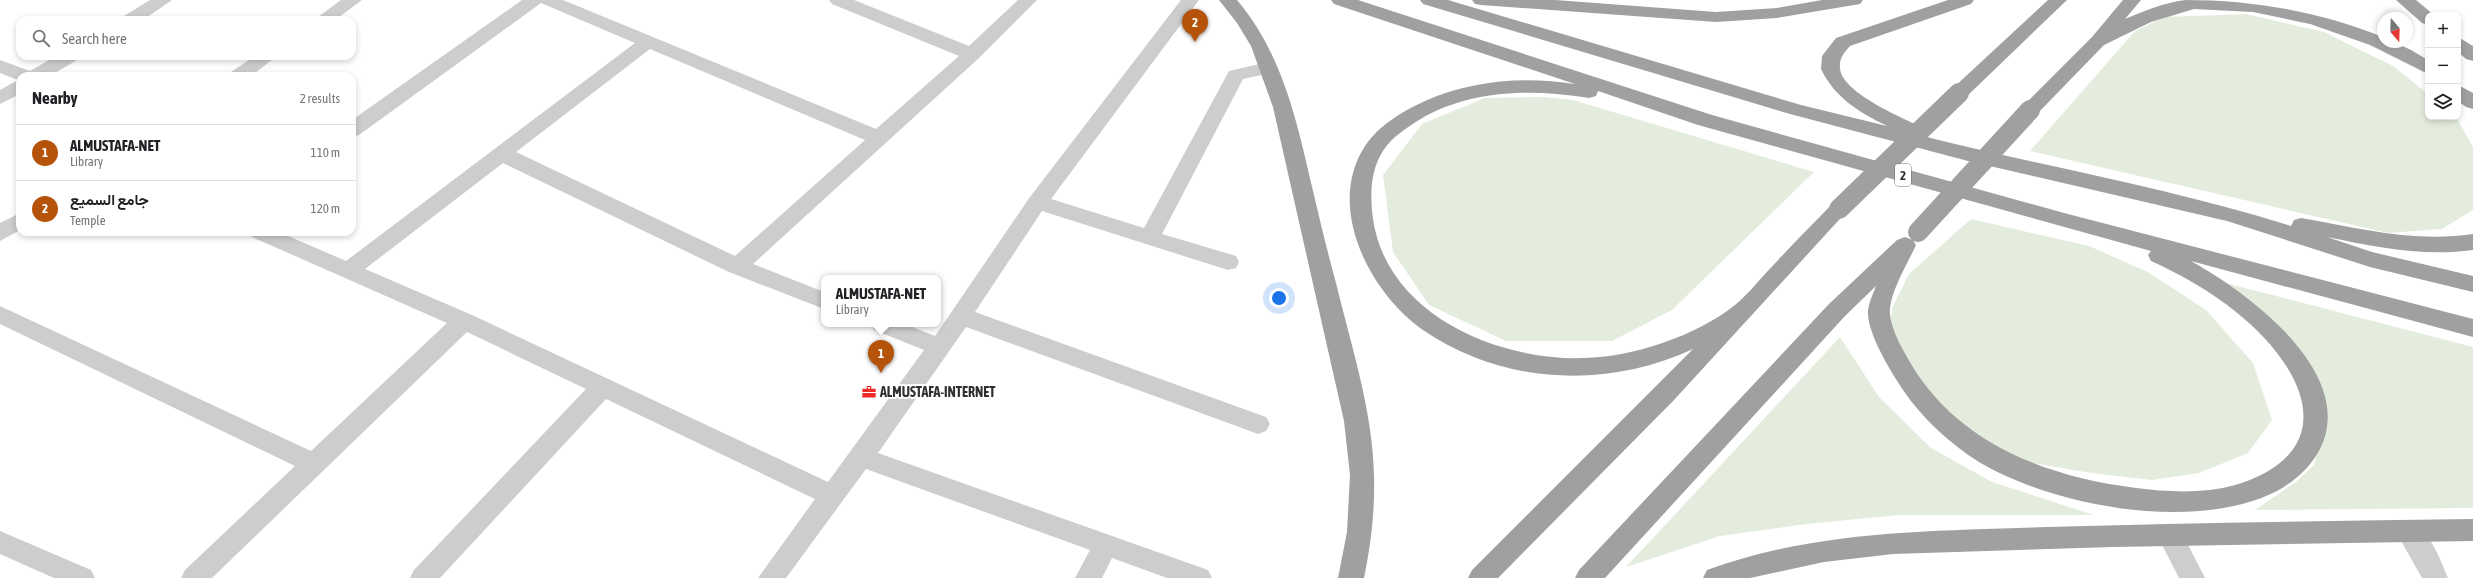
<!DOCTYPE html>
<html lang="en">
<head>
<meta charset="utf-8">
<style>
  :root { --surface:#fff; --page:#f6f6f6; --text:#202124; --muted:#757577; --line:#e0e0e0; --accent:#b45309 }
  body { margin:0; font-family:"Asap Condensed",Vazirmatn,sans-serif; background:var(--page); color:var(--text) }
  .controls { position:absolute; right:12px; top:12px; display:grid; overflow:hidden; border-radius:8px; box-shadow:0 2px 6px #0003 }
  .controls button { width:36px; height:36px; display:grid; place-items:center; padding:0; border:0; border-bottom:1px solid var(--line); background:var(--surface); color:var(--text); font:20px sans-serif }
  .compass { position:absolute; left:2377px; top:12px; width:36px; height:36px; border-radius:50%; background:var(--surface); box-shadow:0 2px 6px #0003; rotate:161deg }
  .you { position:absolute; left:1279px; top:298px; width:14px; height:14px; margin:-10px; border:3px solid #fff; border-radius:50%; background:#1a73e8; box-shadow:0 0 0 6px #1a73e833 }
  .badge { display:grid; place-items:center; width:26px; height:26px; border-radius:50%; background:var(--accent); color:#fff; font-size:13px; font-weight:700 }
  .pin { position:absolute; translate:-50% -33px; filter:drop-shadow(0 1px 2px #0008) }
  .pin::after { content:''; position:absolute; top:21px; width:14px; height:12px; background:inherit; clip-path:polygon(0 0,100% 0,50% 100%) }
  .popup { position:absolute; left:821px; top:275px; width:120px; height:52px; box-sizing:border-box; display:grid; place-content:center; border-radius:8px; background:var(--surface); filter:drop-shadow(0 1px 3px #0005); font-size:13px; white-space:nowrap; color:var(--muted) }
  .popup b { font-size:15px; color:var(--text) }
  .popup::after { content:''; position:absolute; left:50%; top:100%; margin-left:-8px; border:8px solid transparent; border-top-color:var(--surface) }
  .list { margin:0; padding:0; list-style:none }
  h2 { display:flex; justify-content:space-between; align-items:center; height:52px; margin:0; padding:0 16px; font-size:17px }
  h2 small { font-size:13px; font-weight:400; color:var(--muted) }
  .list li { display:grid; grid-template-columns:26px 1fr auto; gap:12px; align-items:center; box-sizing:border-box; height:56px; padding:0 16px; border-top:1px solid var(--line) }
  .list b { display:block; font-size:15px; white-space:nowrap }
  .list p { margin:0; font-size:13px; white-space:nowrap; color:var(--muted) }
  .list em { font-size:13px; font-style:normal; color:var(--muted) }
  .icon { flex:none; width:22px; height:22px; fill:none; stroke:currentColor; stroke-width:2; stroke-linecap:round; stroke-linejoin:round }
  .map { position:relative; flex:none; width:2473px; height:578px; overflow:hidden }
  .search { position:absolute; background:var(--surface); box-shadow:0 2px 6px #0003; left:16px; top:16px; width:340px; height:44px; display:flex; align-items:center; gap:10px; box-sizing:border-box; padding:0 14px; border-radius:12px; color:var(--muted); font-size:15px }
  .panel { position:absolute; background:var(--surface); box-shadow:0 2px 6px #0003; left:16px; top:72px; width:340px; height:164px; border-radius:12px }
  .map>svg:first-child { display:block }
  .green { fill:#e4eddd }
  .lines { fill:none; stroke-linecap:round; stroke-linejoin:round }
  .minor { fill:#cdcdcd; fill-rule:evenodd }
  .tertiary { fill:#cdcdcd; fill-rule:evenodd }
  .trunk { fill:#a0a0a0; fill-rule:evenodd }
  .trunk-bridge { stroke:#a0a0a0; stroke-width:20 }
  .labels { text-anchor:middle; stroke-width:4; stroke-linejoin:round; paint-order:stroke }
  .shield { fill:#fff; stroke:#6e6e6e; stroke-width:1 }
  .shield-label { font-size:13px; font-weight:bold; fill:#303030 }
  .poi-label { font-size:14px; font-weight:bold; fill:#303030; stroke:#fff; text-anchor:start }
</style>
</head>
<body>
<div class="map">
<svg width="2473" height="578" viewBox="0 0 2473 578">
  <rect width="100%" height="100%" fill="#fff"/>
  <g class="green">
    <path d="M2246,14L2324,32L2393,66L2428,94V117H2456L2473,147V210L2442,229L2388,233L2030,151L2135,31L2165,17Z"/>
    <path d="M1544,97L1573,100L1814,172L1672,310L1612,341H1506L1429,305L1393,252L1383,175L1422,124L1485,98Z"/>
    <path d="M1971,219L2089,246L2148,272L2206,310L2253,363L2272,420L2248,453L2199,473L2152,480L2091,473L2021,461L1969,434L1927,399L1889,328L1893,306L1909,274Z"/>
    <path d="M2218,281L2473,347V508L2255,510L2297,481L2314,465L2320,440L2309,380Z"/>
    <path d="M1840,337L1879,397L1931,448L1992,482L2094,515H1899L1807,524L1720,536L1626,567Z"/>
  </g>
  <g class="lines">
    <g class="minor">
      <path d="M150,0H172L143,20H121L124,16Z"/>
      <path d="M522,0H563L876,129L959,56L832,4L829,0H854L969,46L1018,0H1037L979,58L753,264L824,292V309L729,272L503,163L365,269L472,315L828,482L924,350L874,330L871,324H905L935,336L1030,197L1181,0H1199L1051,199L1144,228L1229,71L1268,62L1275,64L1277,68L1275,72L1243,79L1162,234L1236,256L1239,262L1236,268L1228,270L1042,211L975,312L1266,417L1270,424L1266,431L1258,434L1250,431L966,327L878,453L1208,570L1212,578H1167L1112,558L1102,578H1075L1090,550L866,469L786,578H758L815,499L606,399L440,578H410L414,570L586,389L467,332L212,578H181L185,570L295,466L0,324V306L311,451L447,323L252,237L248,232H279L346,261L635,43L541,3L359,135L352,137V120ZM650,49L865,140L735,256L516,152Z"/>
      <path d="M56,56H79L77,60L50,76H20V94L0,104V90L18,80L0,73V60L30,71Z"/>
      <path d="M2409,521C2429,528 2440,559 2448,578H2422L2396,532L2400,524Z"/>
      <path d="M2170,524L2179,527L2205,578H2179L2157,535L2161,527Z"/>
      <path d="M0,531L91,570L95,578H54L0,554Z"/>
    </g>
    <g class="tertiary">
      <path d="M341,0H362L335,20H314Z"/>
      <path d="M255,56H277L251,76H229L231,72Z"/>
      <path d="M20,213V230L0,241V223Z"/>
    </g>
    <g class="trunk">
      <path d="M1219,0H1237C1284,55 1298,127 1314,195C1321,225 1328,254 1336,283C1351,345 1373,411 1374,476C1375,511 1371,544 1364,578H1338L1347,532L1350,475L1344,421L1273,107L1251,46L1237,23Z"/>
      <path d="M1331,0H1358L1712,115L2064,213L2473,319V337L2191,261C2247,292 2358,373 2320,449C2311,467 2293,483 2275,492C2194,532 2055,507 1979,462C1949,443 1923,419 1903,390C1891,372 1866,332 1868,310C1869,302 1873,294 1876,286L1845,316L1605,578H1575L1579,570L1829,304L1897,240L1905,237L1913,240L1916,245C1908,263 1888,295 1890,315C1892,332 1903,350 1911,364C1959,444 2047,477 2136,488C2167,492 2204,494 2235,485C2346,451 2304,366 2236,312C2210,291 2182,275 2151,261L2148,255L2151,251L1698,125L1598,91L1596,96L1589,98C1531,89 1471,89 1419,120C1406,128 1391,138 1383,151C1370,171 1370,196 1373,219C1387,315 1498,361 1584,358C1633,357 1696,336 1735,305C1746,296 1756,284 1765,274C1787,250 1810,227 1832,204L1839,202L1846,204L1849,209L1674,400L1498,578H1468L1472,570L1693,349C1607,389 1503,385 1423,330C1370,293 1325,207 1365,146C1379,125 1403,111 1425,101C1472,80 1525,76 1575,84L1334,4Z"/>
      <path d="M1420,0H1448L1801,105L1887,126C1859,112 1835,98 1821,69L1822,56L1836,38L1948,0H1974L1971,4L1850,46C1844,53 1839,58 1840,68C1841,91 1896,115 1915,124L1918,129L1915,134C2040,166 2168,187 2291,226L2294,220L2301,218C2359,228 2414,243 2473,234V250C2423,257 2376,247 2327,237L2372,252L2473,276V292L2370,267L2227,221L1968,161L1790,114L1423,4Z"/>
      <path d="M1472,0H1555L1716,12L1777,8L1822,0H1863L1860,4L1854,5L1777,18L1716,22L1481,5L1475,4Z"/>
      <path d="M2048,0H2067L1966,97L1959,99L1952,97L1949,93L1952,89Z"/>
      <path d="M2123,0H2141L2125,19C2144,11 2166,2 2186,0C2254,0 2321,12 2383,37V42C2400,42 2413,51 2428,60V74L2370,45L2310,24L2253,12L2194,9L2151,22L2104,45L2037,114L2030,116L2023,114L2020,110L2023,106L2092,37Z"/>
      <path d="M2396,0H2416L2434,15H2428V25L2422,23Z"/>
      <path d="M2458,37L2473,46V61L2466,59L2458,52Z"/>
      <path d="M2458,85L2473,93V109L2466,107L2458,101Z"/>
      <path d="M2473,519V541L2113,547L1893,554L1824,562L1750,578H1703L1707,570C1816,530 1932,531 2047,527C2189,523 2331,521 2473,519Z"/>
    </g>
    <g class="trunk-bridge">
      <path d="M1839,209L1959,93"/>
      <path d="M1918,232L2030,110"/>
    </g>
  </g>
  <defs>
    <symbol id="office-bare" viewBox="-9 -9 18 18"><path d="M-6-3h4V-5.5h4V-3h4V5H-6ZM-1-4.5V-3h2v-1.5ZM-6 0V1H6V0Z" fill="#ef2a29" stroke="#fff" stroke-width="2.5" paint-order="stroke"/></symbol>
  </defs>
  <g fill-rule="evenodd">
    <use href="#office-bare" x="859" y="382" width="20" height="20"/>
  </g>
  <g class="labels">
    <rect class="shield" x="1895" y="164" width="16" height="22" rx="3"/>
    <g class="shield-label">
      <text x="1903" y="180">2</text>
    </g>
    <g class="poi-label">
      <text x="880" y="397">ALMUSTAFA-INTERNET</text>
    </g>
  </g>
</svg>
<div class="controls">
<button>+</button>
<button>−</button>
<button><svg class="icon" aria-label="layers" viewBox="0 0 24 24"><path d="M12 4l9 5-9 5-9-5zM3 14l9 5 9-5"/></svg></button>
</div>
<svg class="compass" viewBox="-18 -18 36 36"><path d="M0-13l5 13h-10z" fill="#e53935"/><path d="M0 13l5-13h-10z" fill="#757577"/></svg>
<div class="you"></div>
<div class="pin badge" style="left:881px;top:373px">1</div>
<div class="popup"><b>ALMUSTAFA-NET</b>Library</div>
<div class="pin badge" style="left:1195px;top:42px">2</div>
<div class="search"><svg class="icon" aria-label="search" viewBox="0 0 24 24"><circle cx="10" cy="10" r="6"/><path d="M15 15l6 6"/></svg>Search here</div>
<section class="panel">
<h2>Nearby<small>2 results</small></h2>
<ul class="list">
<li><span class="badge">1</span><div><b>ALMUSTAFA-NET</b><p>Library</p></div><em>110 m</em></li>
<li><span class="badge">2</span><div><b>جامع السميع</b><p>Temple</p></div><em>120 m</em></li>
</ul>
</section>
</div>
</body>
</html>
